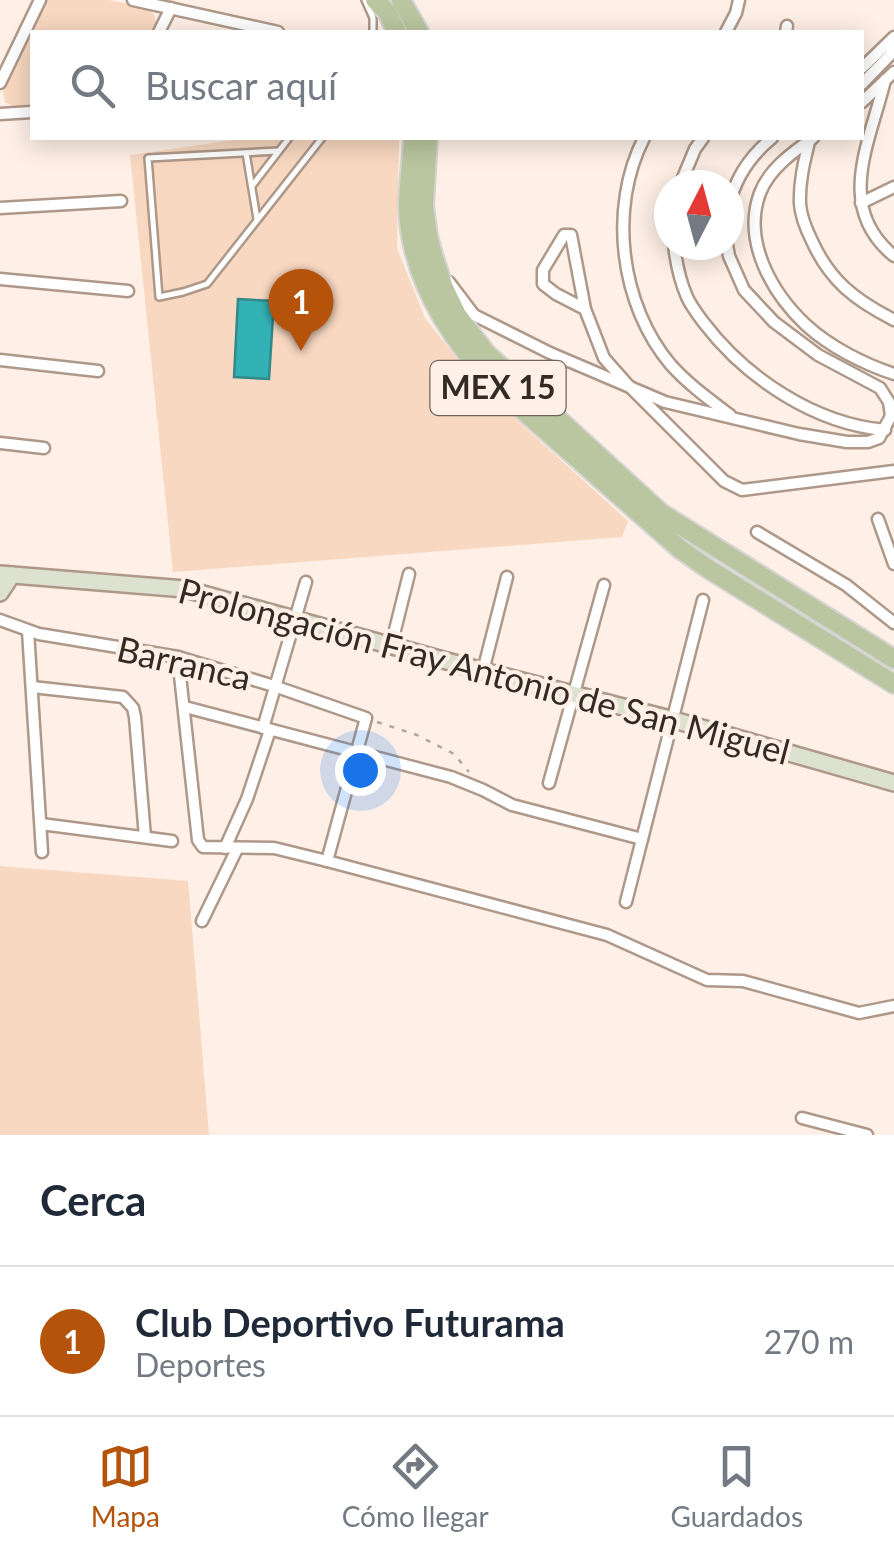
<!DOCTYPE html>
<html lang="es">
<head>
<meta charset="utf-8">
<style>
  :root { --surface:#fff; --page:#f2f2f3; --text:#1f2937; --muted:#747a83; --line:#e0e1e3; --accent:#b45309 }
  body { margin:0; font-family:Lato,sans-serif; background:var(--page); color:var(--text) }
  .compass { position:absolute; left:654px; top:170px; width:90px; height:90px; border-radius:50%; background:var(--surface); box-shadow:0 5px 25px #0003; rotate:6deg }
  .you { position:absolute; left:360px; top:770px; width:35px; height:35px; margin:-25px; border:8px solid #fff; border-radius:50%; background:#1a73e8; box-shadow:0 0 0 15px #1a73e833 }
  .badge { display:grid; place-items:center; width:65px; height:65px; border-radius:50%; background:var(--accent); color:#fff; font-size:32px; font-weight:700 }
  .pin { position:absolute; translate:-50% -82px; filter:drop-shadow(0 2px 5px #0008) }
  .pin::after { content:''; position:absolute; top:52px; width:35px; height:30px; background:inherit; clip-path:polygon(0 0,100% 0,50% 100%) }
  .list { margin:0; padding:0; list-style:none }
  h2 { display:flex; justify-content:space-between; align-items:center; height:130px; margin:0; padding:0 40px; font-size:42px }
  h2 small { font-size:32px; font-weight:400; color:var(--muted) }
  .list li { display:grid; grid-template-columns:65px 1fr auto; gap:30px; align-items:center; box-sizing:border-box; height:150px; padding:0 40px; border-top:2px solid var(--line) }
  .list b { display:block; font-size:38px; white-space:nowrap }
  .list p { margin:0; font-size:32px; white-space:nowrap; color:var(--muted) }
  .list em { font-size:32px; font-style:normal; color:var(--muted) }
  .icon { flex:none; width:55px; height:55px; fill:none; stroke:currentColor; stroke-width:2; stroke-linecap:round; stroke-linejoin:round }
  .map { position:relative; flex:none; width:894px; height:1135px; overflow:hidden }
  .search { position:absolute; background:var(--surface); box-shadow:0 5px 25px #0003; left:30px; right:30px; top:30px; height:110px; display:flex; align-items:center; gap:25px; box-sizing:border-box; padding:0 35px; border-radius:0px; color:var(--muted); font-size:38px }
  .sheet { height:280px; background:var(--surface) }
  nav { display:flex; justify-content:space-around; align-items:center; box-sizing:border-box; height:140px; border-top:2px solid var(--line); background:var(--surface); font-size:28px; color:var(--muted) }
  nav a { display:grid; justify-items:center; gap:5px }
  nav .on { color:var(--accent) }
  .map>svg:first-child { display:block }
  .green { fill:#f8d8c1 }
  .water { fill:#33b2b6; stroke:#33898a; stroke-width:2.5 }
  .lines { fill:none; stroke-linecap:round; stroke-linejoin:round }
  .lane-casing { stroke:#ae9889; stroke-width:10 }
  .street-casing { stroke:#ae9889; stroke-width:15 }
  .secondary-casing { stroke:#ae9889; stroke-width:20 }
  .primary-casing { stroke:#d6d4d3; stroke-width:22 }
  .path { stroke:#b2a69e; stroke-width:2.5; stroke-dasharray:5 8; stroke-linecap:butt }
  .lane { stroke:#fff; stroke-width:5 }
  .street { stroke:#fff; stroke-width:10 }
  .secondary { stroke:#dce2cf; stroke-width:15 }
  .primary { stroke:#bac6a0; stroke-width:18 }
  .labels { text-anchor:middle; stroke-width:8; stroke-linejoin:round; paint-order:stroke }
  .shield { fill:#fef0e6; stroke:#70655e; stroke-width:2.5 }
  .shield-label { font-size:32px; font-weight:bold; fill:#332a24 }
  .street-label { font-size:35px; fill:#332a24; stroke:#fef0e6 }
</style>
</head>
<body>
<div class="map">
<svg width="894" height="1135" viewBox="0 0 894 1135">
  <rect width="100%" height="100%" fill="#fef0e6"/>
  <g class="green">
    <path d="M47,0H109L148,8L154,15L156,22L151,32H32V105L15,107L5,102L3,92Z"/>
    <path d="M248,138H399L397,248L425,318L477,384L628,521L622,537L173,572L130,155Z"/>
    <path d="M0,866L188,881L209,1135H0Z"/>
  </g>
  <path class="water" d="M238,299L274,301L269,379L234,377Z"/>
  <g class="lines">
    <defs>
      <g id="lane">
        <path d="M365,0L373,18V32"/>
        <path d="M278,151L148,158L159,297L183,292L207,284L322,138"/>
        <path d="M246,153L257,219"/>
        <path d="M252,186L289,138"/>
      </g>
      <g id="street">
        <path d="M133,0L278,32"/>
        <path d="M159,32L171,8"/>
        <path d="M726,32L736,13L739,0"/>
        <path d="M786,32L787,26"/>
        <path d="M862,68L894,37"/>
        <path d="M885,80C870,143 834,207 894,256"/>
        <path d="M0,83L40,0"/>
        <path d="M862,84L891,54L894,45"/>
        <path d="M862,102L894,72"/>
        <path d="M0,114L32,112"/>
        <path d="M644,138C608,208 620,305 671,365C688,384 710,400 730,415"/>
        <path d="M813,138C793,152 769,169 760,193C742,241 772,293 806,325C830,347 864,364 894,374"/>
        <path d="M809,142C804,162 799,183 800,204C801,217 806,229 812,241C830,281 855,300 894,320"/>
        <path d="M680,185L695,149L703,138"/>
        <path d="M861,203L894,187"/>
        <path d="M729,206C735,178 750,156 772,138"/>
        <path d="M0,208L121,201"/>
        <path d="M674,245C676,262 680,281 687,297C691,306 698,315 704,323C746,378 815,424 885,430"/>
        <path d="M0,279L128,291"/>
        <path d="M449,282L474,315L550,353L665,402L799,434L847,442H868L879,438L891,416L889,402L880,388L818,355L774,322L744,290L729,256L727,245"/>
        <path d="M585,309L556,294L543,284V270L564,235H571L585,309L604,358L627,384L724,481L742,490L894,471"/>
        <path d="M0,360L98,371"/>
        <path d="M0,443L44,448"/>
        <path d="M878,519L894,564"/>
        <path d="M757,532L846,585L894,623"/>
        <path d="M0,620L39,634L178,657L274,686L366,718L327,861"/>
        <path d="M28,631L42,852"/>
        <path d="M391,646L409,574"/>
        <path d="M178,657L198,840L203,847L274,848L327,861L607,935L707,980L743,981L859,1013L894,1006"/>
        <path d="M483,671L507,577"/>
        <path d="M32,687L123,697L133,708L135,717L145,837"/>
        <path d="M185,707L451,777L483,790L512,805L642,839"/>
        <path d="M263,728L306,582"/>
        <path d="M549,783L604,585"/>
        <path d="M41,824L172,841"/>
        <path d="M225,848L247,799L270,730"/>
        <path d="M626,902L703,600"/>
        <path d="M202,921L237,849"/>
        <path d="M802,1118L867,1135"/>
      </g>
      <g id="secondary">
        <path d="M0,574L185,589L483,671L674,720L894,783"/>
        <path d="M0,593L12,575"/>
      </g>
      <g id="primary">
        <path d="M375,0L387,12L397,32"/>
        <path d="M401,0L419,32"/>
        <path d="M413,138C412,161 408,184 408,207C410,277 448,336 494,385L680,549L707,568L894,684"/>
        <path d="M428,138L424,206L428,236L434,258L444,288L457,315L486,353L661,513L894,659"/>
      </g>
    </defs>
    <use href="#lane" class="lane-casing"/>
    <use href="#street" class="street-casing"/>
    <use href="#secondary" class="secondary-casing"/>
    <use href="#primary" class="primary-casing"/>
    <path class="path" d="M377,722L417,735L454,754L469,772"/>
    <use href="#lane" class="lane"/>
    <use href="#street" class="street"/>
    <use href="#secondary" class="secondary"/>
    <use href="#primary" class="primary"/>
  </g>
  <g class="labels">
    <rect class="shield" x="430.5" y="361" width="135" height="54" rx="8"/>
    <g class="shield-label">
      <text x="498" y="399">MEX 15</text>
    </g>
    <g class="street-label">
      <text transform="translate(184 664) rotate(13)" y="12">Barranca</text>
      <text transform="translate(484 672) rotate(15)" y="12">Prolongación Fray Antonio de San Miguel</text>
    </g>
  </g>
</svg>
<svg class="compass" viewBox="-18 -18 36 36"><path d="M0-13l5 13h-10z" fill="#e53935"/><path d="M0 13l5-13h-10z" fill="#747a83"/></svg>
<div class="you"></div>
<div class="pin badge" style="left:301px;top:351px">1</div>
<div class="search"><svg class="icon" aria-label="search" viewBox="0 0 24 24"><circle cx="10" cy="10" r="6"/><path d="M15 15l6 6"/></svg>Buscar aquí</div>
</div>
<section class="sheet">
<h2>Cerca<small></small></h2>
<ul class="list">
<li><span class="badge">1</span><div><b>Club Deportivo Futurama</b><p>Deportes</p></div><em>270 m</em></li>
</ul>
</section>
<nav>
<a class="on"><svg class="icon" aria-label="map" viewBox="0 0 24 24"><path d="M3 6l6-2 6 2 6-2v14l-6 2-6-2-6 2zM9 4v14M15 6v14"/></svg>Mapa</a>
<a><svg class="icon" aria-label="directions" viewBox="0 0 24 24"><path d="M12 3l9 9-9 9-9-9zM9 14v-3h6M13 9l2 2-2 2"/></svg>Cómo llegar</a>
<a><svg class="icon" aria-label="saved" viewBox="0 0 24 24"><path d="M7 4h10v16l-5-4-5 4z"/></svg>Guardados</a>
</nav>
</body>
</html>
